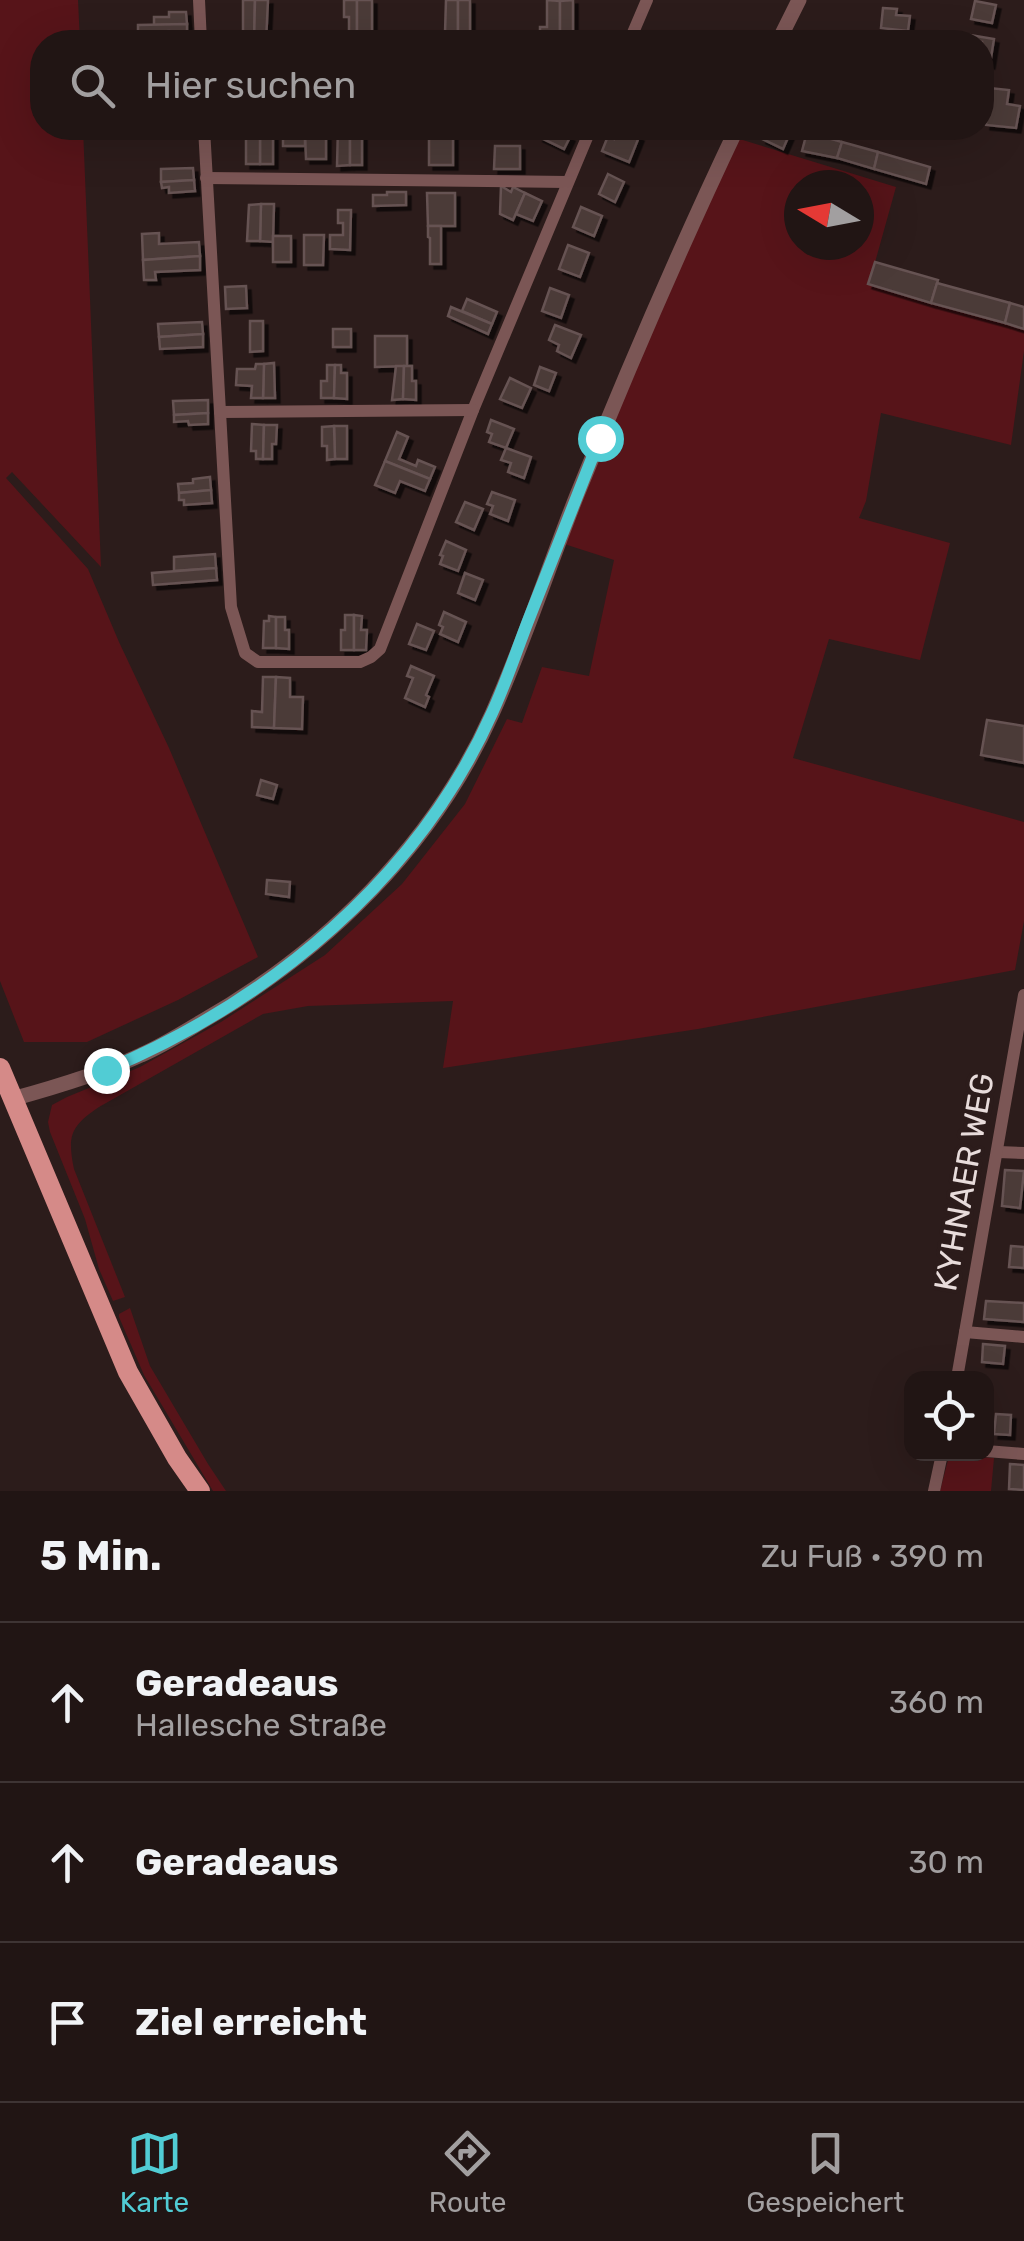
<!DOCTYPE html>
<html lang="de">
<head>
<meta charset="utf-8">
<style>
  :root { --surface:#211514; --page:#2d2222; --text:#f1f3f6; --muted:#a29fa0; --line:#3e3434; --accent:#51ccd4 }
  body { margin:0; font-family:Rubik,sans-serif; background:var(--page); color:var(--text) }
  .controls { position:absolute; right:30px; bottom:30px; display:grid; overflow:hidden; border-radius:20px; box-shadow:0 10px 40px #0002 }
  .controls button { width:90px; height:90px; display:grid; place-items:center; padding:0; border:0; border-bottom:2px solid var(--line); background:var(--surface); color:var(--text); font:50px sans-serif }
  .compass { position:absolute; left:784px; top:170px; width:90px; height:90px; border-radius:50%; background:var(--surface); box-shadow:0 10px 40px #0002; rotate:280deg }
  .stop { position:absolute; width:30px; height:30px; margin:-22px; border:8px solid #51ccd4; border-radius:50%; background:#fff }
  .stop.end { background:#51ccd4; border-color:#fff; box-shadow:0 2px 10px #0008 }
  .list { margin:0; padding:0; list-style:none }
  h2 { display:flex; justify-content:space-between; align-items:center; height:130px; margin:0; padding:0 40px; font-size:42px }
  h2 small { font-size:32px; font-weight:400; color:var(--muted) }
  .list li { display:grid; grid-template-columns:65px 1fr auto; gap:30px; align-items:center; box-sizing:border-box; height:160px; padding:0 40px; border-top:2px solid var(--line) }
  .list b { display:block; font-size:38px; white-space:nowrap }
  .list p { margin:0; font-size:32px; white-space:nowrap; color:var(--muted) }
  .list em { font-size:32px; font-style:normal; color:var(--muted) }
  .icon { flex:none; width:55px; height:55px; fill:none; stroke:currentColor; stroke-width:2; stroke-linecap:round; stroke-linejoin:round }
  .map { position:relative; flex:none; width:1024px; height:1491px; overflow:hidden }
  .search { position:absolute; background:var(--surface); box-shadow:0 10px 40px #0002; left:30px; right:30px; top:30px; height:110px; display:flex; align-items:center; gap:25px; box-sizing:border-box; padding:0 35px; border-radius:40px; color:var(--muted); font-size:38px }
  .sheet { height:610px; background:var(--surface) }
  nav { display:flex; justify-content:space-around; align-items:center; box-sizing:border-box; height:140px; border-top:2px solid var(--line); background:var(--surface); font-size:28px; color:var(--muted) }
  nav a { display:grid; justify-items:center; gap:5px }
  nav .on { color:var(--accent) }
  .map>svg:first-child { display:block }
  .green { fill:#571419; fill-rule:evenodd }
  .building { fill:#4c3a39; stroke:#665352; stroke-width:2.5; filter:url(#shadow) }
  .lines { fill:none; stroke-linecap:round; stroke-linejoin:round }
  .minor { stroke:#7b5655; stroke-width:12 }
  .tertiary { stroke:#7b5655; stroke-width:15 }
  .primary { stroke:#d58a88; stroke-width:20 }
  .route { stroke:#51ccd4; stroke-width:12 }
  .labels { text-anchor:middle; stroke-width:8; stroke-linejoin:round; paint-order:stroke }
  .street-label { font-size:32px; fill:#e8dcdb; stroke:#2c1c1b }
</style>
</head>
<body>
<div class="map">
<svg width="1024" height="1491" viewBox="0 0 1024 1491">
  <defs>
    <filter id="shadow"><feDropShadow dx="4.5" dy="4.5" stdDeviation="0" flood-color="#0009"/></filter>
  </defs>
  <rect width="100%" height="100%" fill="#2c1c1b"/>
  <g class="green">
    <path d="M0,0H78L80,42H42V128H83L101,567L12,472L6,478L88,569L119,642L169,748L258,957L178,1000L87,1042H24L0,981Z"/>
    <path d="M733,137L896,187L869,284L1024,329V351L1011,445L881,413L866,501L859,518L950,543L920,660L829,639L793,758L1024,822V921L1015,970L698,1029L443,1068L453,1001L308,1006L263,1014L99,1107C71,1126 67,1135 74,1169L125,1297L113,1301L99,1269L85,1219L50,1132L48,1122L52,1105L67,1097L140,1067L221,1022L325,955L402,884L465,804L507,719L522,723L542,667L589,676L614,560L558,542ZM799,185H859V245H799Z"/>
    <path d="M130,1308L150,1366L208,1464L226,1491H213L144,1375L119,1317V1314Z"/>
    <path d="M958,1456L994,1458L991,1491H940L948,1460Z"/>
  </g>
  <g class="building">
    <path d="M243,0H255L254,42H243Z"/>
    <path d="M255,0H268L266,42H254Z"/>
    <path d="M344,0H357V33L349,32V17H344Z"/>
    <path d="M357,0H372V35H379V42H357Z"/>
    <path d="M446,0H458V33H445Z"/>
    <path d="M458,0H470V31L485,32V42H458Z"/>
    <path d="M547,0L560,1V42H540V27H547Z"/>
    <path d="M573,0V37H579V42H560V1Z"/>
    <path d="M975,1L996,5L992,23L971,19Z"/>
    <path d="M883,8L897,9L896,15L910,16L908,31L881,28Z"/>
    <path d="M169,12H186L187,24L154,25V17H169Z"/>
    <path d="M187,24V35L169,36V31L138,33V25Z"/>
    <path d="M964,34L994,39L990,64L982,62V42H963Z"/>
    <path d="M989,88L1009,90L1007,104L1020,106L1016,128L986,125Z"/>
    <rect x="260" y="128" width="13" height="36"/>
    <rect x="283" y="128" width="22" height="18"/>
    <path d="M338,128H350V165L337,166Z"/>
    <path d="M350,128H357V136H362V165H350Z"/>
    <path d="M532,128H551L570,137L564,149L539,137L542,132Z"/>
    <path d="M618,128L639,137L629,162L602,151L608,136L614,139Z"/>
    <path d="M767,128H778L790,133L783,149L762,139Z"/>
    <rect x="246" y="131" width="14" height="33"/>
    <rect x="429" y="131" width="24" height="34"/>
    <path d="M305,132H319V136H326V159H306Z"/>
    <path d="M807,132L842,142L837,158L802,151Z"/>
    <path d="M842,142L878,152L874,169L837,158Z"/>
    <path d="M495,146H520V169H494Z"/>
    <path d="M878,152L930,167L926,184L874,169Z"/>
    <path d="M193,168L194,180L161,182V169Z"/>
    <path d="M608,174L624,182L615,202L599,194Z"/>
    <path d="M194,180L195,191L169,193V187L162,188L161,182Z"/>
    <path d="M501,186L511,192L513,187L525,193L513,220L500,214Z"/>
    <path d="M387,192H406V205L373,206V195H387Z"/>
    <path d="M427,193H455V226H428Z"/>
    <path d="M525,193L542,201L533,221L516,214Z"/>
    <path d="M261,204H274L273,242L260,241Z"/>
    <path d="M261,204L260,241H247L249,205Z"/>
    <path d="M581,207L602,216L594,236L573,227Z"/>
    <path d="M338,210H351L350,250L330,249V235H343V223H338Z"/>
    <path d="M428,226H441V264H430V238L428,237Z"/>
    <path d="M159,233V244L199,242L200,256L143,260L142,234Z"/>
    <path d="M304,235H324L323,265H304Z"/>
    <rect x="273" y="236" width="18" height="26"/>
    <path d="M568,245L589,253L580,277L559,269Z"/>
    <path d="M200,256V270L155,272L156,280H144L143,260Z"/>
    <path d="M875,262L938,280L931,303L868,284Z"/>
    <path d="M937,283L1010,303L1005,323L931,303Z"/>
    <path d="M246,286L247,308L226,309L225,287Z"/>
    <path d="M550,288L569,295L561,318L542,311Z"/>
    <path d="M467,299L497,312L492,324L462,311Z"/>
    <path d="M1010,303L1024,307V329L1005,323Z"/>
    <path d="M451,307L492,324L488,334L448,316Z"/>
    <path d="M250,321H263V351L250,352Z"/>
    <path d="M202,322L203,334L159,337L158,324Z"/>
    <path d="M555,325L581,335L571,358L557,351L559,345L549,340Z"/>
    <rect x="333" y="329" width="18" height="18"/>
    <path d="M203,334V347L160,349L159,337Z"/>
    <path d="M375,336H407V366L375,367Z"/>
    <path d="M274,363L275,398H263L264,364Z"/>
    <path d="M256,364H264L263,398H251L252,386L236,385L237,369H255Z"/>
    <path d="M327,365H335L334,398H321V381H327Z"/>
    <path d="M335,365H341V373H347V399L334,398Z"/>
    <path d="M396,366H404L403,399L392,400Z"/>
    <path d="M404,366H412V381H416V400L403,399Z"/>
    <path d="M540,367L556,373L549,391L534,385Z"/>
    <path d="M510,378L531,388L522,408L500,399Z"/>
    <path d="M208,400V413L174,415L173,401Z"/>
    <path d="M208,413V424L189,425L188,421L174,422V415Z"/>
    <path d="M491,420L514,429L506,448L489,442L492,434L487,432Z"/>
    <path d="M252,424L264,425L263,459H256V451H251Z"/>
    <path d="M264,425H277L276,444H272V459H263Z"/>
    <path d="M334,426H347V459H335Z"/>
    <path d="M334,426L335,459L327,460V446H322V427Z"/>
    <path d="M397,432L408,437L399,459L416,466L418,460L435,467L430,479L385,461Z"/>
    <path d="M506,448L531,457L524,478L508,472L511,463L501,460Z"/>
    <path d="M385,461L430,479L425,491L400,481L395,493L375,485Z"/>
    <path d="M210,477L211,490L179,493L178,484L193,483V479Z"/>
    <path d="M211,490L212,503L184,505V500H179V493Z"/>
    <path d="M492,492L515,500L508,521L490,514L493,506L487,504Z"/>
    <path d="M465,502L483,509L474,530L456,522Z"/>
    <path d="M446,541L466,550L458,571L440,564L443,556L440,555Z"/>
    <path d="M215,554L216,568L174,571V557Z"/>
    <path d="M216,568L217,580L153,585L152,573Z"/>
    <path d="M465,573L483,580L475,600L458,593Z"/>
    <path d="M444,612L466,622L458,642L440,634L443,627L439,625Z"/>
    <path d="M345,615H354V650H341V630H345Z"/>
    <path d="M354,615L362,616L361,630H367L366,650H354Z"/>
    <path d="M269,616L276,617V648H263L264,621H269Z"/>
    <path d="M276,617H285V630H289V649L276,648Z"/>
    <path d="M417,624L434,631L426,650L409,644Z"/>
    <path d="M411,666L434,676L426,695L429,697L425,707L405,698L413,678L407,676Z"/>
    <path d="M263,677H276L274,728L252,727V711L262,712Z"/>
    <path d="M276,677L290,678V697H303L302,729L274,728Z"/>
    <path d="M987,720L1024,726V763L981,755Z"/>
    <path d="M261,780L277,785L273,799L257,795Z"/>
    <path d="M267,880L290,882L289,897L266,894Z"/>
    <path d="M1005,1170L1024,1171L1020,1208L1002,1206Z"/>
    <path d="M1011,1246L1024,1247V1268L1009,1267Z"/>
    <path d="M986,1301L1024,1303V1322L984,1319Z"/>
    <path d="M983,1344L1005,1346L1003,1364L982,1362Z"/>
    <path d="M996,1414L1011,1415L1010,1435L994,1434Z"/>
    <path d="M1010,1464L1024,1465V1490L1009,1489Z"/>
  </g>
  <g class="lines">
    <g class="minor">
      <path d="M199,0L201,42"/>
      <path d="M629,42L647,0"/>
      <path d="M204,128L231,607L245,653L258,662H360L371,657L380,649L473,410L591,128"/>
      <path d="M206,178L567,182"/>
      <path d="M220,412L473,410"/>
      <path d="M998,1152L1024,1153"/>
      <path d="M965,1332L1024,1337"/>
      <path d="M957,1378L1024,995"/>
      <path d="M986,1451L1024,1454"/>
      <path d="M934,1491L942,1454"/>
    </g>
    <g class="tertiary">
      <path d="M778,42L799,0"/>
      <path d="M12,1099C56,1087 100,1074 141,1055C162,1046 181,1034 201,1022C325,951 433,846 492,714C524,643 548,568 577,495C627,371 680,248 737,128"/>
    </g>
    <path class="primary" d="M0,1068L128,1372L177,1458L200,1491"/>
  </g>
  <g class="lines">
    <path class="route" d="M106,1070C270,1001 418,879 492,713C506,683 516,652 528,621C552,560 576,499 600,438"/>
  </g>
  <g class="labels">
    <g class="street-label">
      <text transform="translate(964 1182) rotate(-80)" y="11">KYHNAER WEG</text>
    </g>
  </g>
</svg>
<div class="controls">
<button><svg class="icon" aria-label="locate" viewBox="0 0 24 24"><circle cx="12" cy="12" r="6"/><path d="M12 2v4M12 18v4M2 12h4M18 12h4"/></svg></button>
</div>
<svg class="compass" viewBox="-18 -18 36 36"><path d="M0-13l5 13h-10z" fill="#e53935"/><path d="M0 13l5-13h-10z" fill="#a29fa0"/></svg>
<div class="stop" style="left:600px;top:438px"></div>
<div class="stop end" style="left:106px;top:1070px"></div>
<div class="search"><svg class="icon" aria-label="search" viewBox="0 0 24 24"><circle cx="10" cy="10" r="6"/><path d="M15 15l6 6"/></svg>Hier suchen</div>
</div>
<section class="sheet">
<h2>5 Min.<small>Zu Fuß · 390 m</small></h2>
<ul class="list">
<li><svg class="icon" aria-label="ahead" viewBox="0 0 24 24"><path d="M12 20V5M6 11l6-6 6 6"/></svg><div><b>Geradeaus</b><p>Hallesche Straße</p></div><em>360 m</em></li>
<li><svg class="icon" aria-label="ahead" viewBox="0 0 24 24"><path d="M12 20V5M6 11l6-6 6 6"/></svg><div><b>Geradeaus</b></div><em>30 m</em></li>
<li><svg class="icon" aria-label="arrive" viewBox="0 0 24 24"><path d="M6 21V4h12l-3 4 3 4H6"/></svg><div><b>Ziel erreicht</b></div></li>
</ul>
</section>
<nav>
<a class="on"><svg class="icon" aria-label="map" viewBox="0 0 24 24"><path d="M3 6l6-2 6 2 6-2v14l-6 2-6-2-6 2zM9 4v14M15 6v14"/></svg>Karte</a>
<a><svg class="icon" aria-label="directions" viewBox="0 0 24 24"><path d="M12 3l9 9-9 9-9-9zM9 14v-3h6M13 9l2 2-2 2"/></svg>Route</a>
<a><svg class="icon" aria-label="saved" viewBox="0 0 24 24"><path d="M7 4h10v16l-5-4-5 4z"/></svg>Gespeichert</a>
</nav>
</body>
</html>
